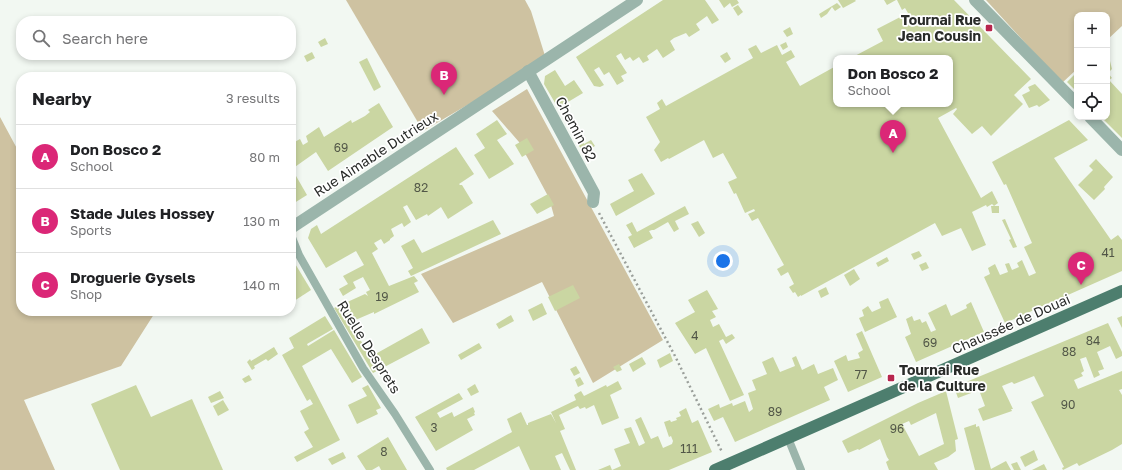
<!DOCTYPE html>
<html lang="en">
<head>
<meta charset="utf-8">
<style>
  :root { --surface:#fff; --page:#f2f2f2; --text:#202124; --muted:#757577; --line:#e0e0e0; --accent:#db2777 }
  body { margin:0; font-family:"Golos Text",sans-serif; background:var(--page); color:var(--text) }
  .controls { position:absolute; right:12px; top:12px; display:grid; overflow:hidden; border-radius:8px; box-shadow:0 2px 6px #0003 }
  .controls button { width:36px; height:36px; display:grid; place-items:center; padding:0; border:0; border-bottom:1px solid var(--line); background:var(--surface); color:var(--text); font:20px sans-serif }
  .you { position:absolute; left:723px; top:261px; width:14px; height:14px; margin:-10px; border:3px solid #fff; border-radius:50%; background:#1a73e8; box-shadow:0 0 0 6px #1a73e833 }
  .badge { display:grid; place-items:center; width:26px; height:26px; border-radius:50%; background:var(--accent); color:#fff; font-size:13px; font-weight:700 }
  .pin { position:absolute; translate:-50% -33px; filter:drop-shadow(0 1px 2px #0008) }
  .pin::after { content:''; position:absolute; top:21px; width:14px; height:12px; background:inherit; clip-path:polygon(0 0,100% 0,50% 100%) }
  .popup { position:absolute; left:833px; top:55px; width:120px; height:52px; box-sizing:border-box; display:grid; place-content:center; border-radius:8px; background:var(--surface); filter:drop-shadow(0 1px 3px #0005); font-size:13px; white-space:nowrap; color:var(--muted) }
  .popup b { font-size:15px; color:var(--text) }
  .popup::after { content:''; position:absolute; left:50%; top:100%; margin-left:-8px; border:8px solid transparent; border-top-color:var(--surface) }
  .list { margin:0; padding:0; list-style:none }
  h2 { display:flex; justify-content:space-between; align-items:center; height:52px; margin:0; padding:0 16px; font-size:17px }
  h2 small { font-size:13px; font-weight:400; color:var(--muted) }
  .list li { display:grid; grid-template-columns:26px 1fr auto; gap:12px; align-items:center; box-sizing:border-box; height:64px; padding:0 16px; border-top:1px solid var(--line) }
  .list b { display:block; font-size:15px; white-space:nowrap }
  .list p { margin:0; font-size:13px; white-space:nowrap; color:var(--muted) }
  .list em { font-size:13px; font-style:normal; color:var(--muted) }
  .icon { flex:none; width:22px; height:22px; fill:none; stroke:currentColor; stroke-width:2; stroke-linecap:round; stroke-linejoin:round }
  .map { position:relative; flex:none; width:1122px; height:470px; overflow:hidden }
  .search { position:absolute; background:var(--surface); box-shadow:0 2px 6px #0003; left:16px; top:16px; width:280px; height:44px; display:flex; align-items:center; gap:10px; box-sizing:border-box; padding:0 14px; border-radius:16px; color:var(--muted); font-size:15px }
  .panel { position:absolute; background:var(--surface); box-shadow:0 2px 6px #0003; left:16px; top:72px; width:280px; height:244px; border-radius:16px }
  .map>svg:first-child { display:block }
  .green { fill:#cec2a1 }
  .building { fill:#cad6a2; fill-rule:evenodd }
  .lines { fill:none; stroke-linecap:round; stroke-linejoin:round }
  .path { stroke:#9a9f9a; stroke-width:2.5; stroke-dasharray:2 3; stroke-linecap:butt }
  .lane { stroke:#9bb5ab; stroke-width:8 }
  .street { stroke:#9bb5ab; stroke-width:12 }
  .primary { stroke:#4d7e6e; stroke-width:12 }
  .poi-dot { fill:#b7264d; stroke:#fff; stroke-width:1.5 }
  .labels { text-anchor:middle; stroke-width:3.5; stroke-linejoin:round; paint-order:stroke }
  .number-label { font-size:12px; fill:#515647 }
  .poi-label { font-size:14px; font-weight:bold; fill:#292b29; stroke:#fff; text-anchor:end }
  .street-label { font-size:14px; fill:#292b29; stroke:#fff }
</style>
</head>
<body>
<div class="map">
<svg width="1122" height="470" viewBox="0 0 1122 470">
  <rect width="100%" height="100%" fill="#f2f8f2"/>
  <g class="green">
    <path d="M346,0H525L531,11L546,59L423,131Z"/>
    <path d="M986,0H1122V26L1107,40V15H1077V69L1062,83Z"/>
    <path d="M527,89L663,340L593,383L542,282L453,323L421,274L554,216L549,198L519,142L492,111Z"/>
    <path d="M0,117L21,156V311H156L121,366L24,400L55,470H0Z"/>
  </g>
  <g class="building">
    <path d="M663,0H705L719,20L712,24L707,16L696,24L700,30L689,37L686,33L674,38L670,41L675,50L663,58L657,49L647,56L649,60L643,63L639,57L633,61L630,57L625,60L621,53L616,56L627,73L621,76L624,81L617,85L609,72L604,75L599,67L594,70L604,85L600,87L594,86L576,57Z"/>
    <path d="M719,0H737L739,3L732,7L730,3L724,8Z"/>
    <path d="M838,0H855L856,1L843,8Z"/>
    <path d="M884,0H896L887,5Z"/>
    <path d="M897,0H954L1031,79L1014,95L1023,104L991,136L982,126L972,134L953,114L957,109L956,108L938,118L981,198L992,191L998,203L994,206L992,204L987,207L986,205L972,212L986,245L972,251L961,228L942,236L935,223L801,296V295L798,297L795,292L793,293L789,287L794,284L788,272L781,276L777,269L784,265L758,218L752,221L748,214L755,211L754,209L745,213L736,193L734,194L728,182L737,178L723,153L713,158L704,140L669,159L668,158L661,162L654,150L660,142L646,117L660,109L657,103L662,99L666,106L753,58L748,49L756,45L761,53L777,45L782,55L791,50L795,57L786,62L800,86L836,66V104H950V58H851L883,41L877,29L908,13L905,8L902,10Z"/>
    <path d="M837,3L841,7L835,11L832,7L827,14L821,18L819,14Z"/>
    <path d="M738,5L743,12L738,16L733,8Z"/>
    <path d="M790,27L793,34L787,37L783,31Z"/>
    <path d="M325,38L328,44L321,47L318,42Z"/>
    <path d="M786,42L788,47L783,50L780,45Z"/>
    <path d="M312,52L315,58L307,62L304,56Z"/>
    <path d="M727,52L731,59L725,63L720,56Z"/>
    <path d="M367,58L381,87L374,91L359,62Z"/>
    <path d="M1110,61L1112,69L1108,73L1112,78L1109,80L1122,94V138L1101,117H1107V64Z"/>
    <path d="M555,70L565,86L574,80L583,93L558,108L544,84L545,76Z"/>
    <path d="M1077,72V92L1067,82Z"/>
    <path d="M1035,84L1050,100L1039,107L1037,105L1029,108L1022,95L1030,91L1028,87Z"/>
    <path d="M379,103L393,127L328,171L316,152L292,169L307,195L291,205V144L300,139L303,145L308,142L306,136L319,127L324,137L351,120L352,123L365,116L370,112L368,110Z"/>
    <path d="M497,120L507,134L497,140L514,164L489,179L474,155L485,148L476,134Z"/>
    <path d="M1069,120L1088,140L1054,158L1111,240L1118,235L1122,240V271L1005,323L984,277L990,274L988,268L995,264L1000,275L1008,272L1005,264L1009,263L1012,270L1019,267L1017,263L1022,260L1029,276L1036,273L1024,247L1032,243L1006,184L1004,185L992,162Z"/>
    <path d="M527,138L534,150L522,157L515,145Z"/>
    <path d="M582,139L584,144L591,140L595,146L583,153L577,142Z"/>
    <path d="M456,147L474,174L459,184L460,185H462L473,203L448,219L441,207L428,216L427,214L416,220L407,205L403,207L411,222L404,227L402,223L391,229L394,236L390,239V240L384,244L381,239L374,243L378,249L372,253L389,286L414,276L418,281L414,283L419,292L374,314V312L353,321L360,339L370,357L422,328L430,343L373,373L334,308L365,294L368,296L366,292L370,290L363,277L353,282L356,288L343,296L339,289L348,284L343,276L364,265L356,251L326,268L308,238L311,229L317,225L321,234Z"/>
    <path d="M1096,159L1113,177L1104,187L1105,189L1094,200L1078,185L1093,170L1089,166Z"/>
    <path d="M642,173L655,194L616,216L610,204L634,191L628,180Z"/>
    <path d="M548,194L554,205L537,214L530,204Z"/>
    <path d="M685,206L689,214L675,221L679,229L674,232L668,222L654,230H652L649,231L653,238L634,248L628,237L632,235L626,225L632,222L637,232Z"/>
    <path d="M991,206H999V213H992Z"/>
    <path d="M1005,219L1017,247L1013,248L1009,240L1011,239L1002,220Z"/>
    <path d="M493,220L501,234L411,276L408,271L413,268L401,246L414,239L422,253Z"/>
    <path d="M698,221L705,233L699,237L691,224Z"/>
    <path d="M919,251L922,256L914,260L911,254Z"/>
    <path d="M291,257L311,290L291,303Z"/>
    <path d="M887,257L889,261L878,267L876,263Z"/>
    <path d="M926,262L929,268L922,271L919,265Z"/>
    <path d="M854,269L860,279L850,286L844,275Z"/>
    <path d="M573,285L580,298L555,311L548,297Z"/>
    <path d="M826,287L829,294L821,298L818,291Z"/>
    <path d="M707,290L718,309L712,311L716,317L710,320L713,327L719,324L726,337L732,334L735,338L726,344L723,339L719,341L744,395L730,401L706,348L695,354L675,323L695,312L688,300Z"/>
    <path d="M888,298L897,317L865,332L859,318L864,316L862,310L868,306L872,312L881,308L879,302Z"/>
    <path d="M971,302L984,332L916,362L905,337L911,334L906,319L912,316L914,321L920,319L922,323L926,321L931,332L936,330L928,313L946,304L951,316L967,308L966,305Z"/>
    <path d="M542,303L547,314L533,321L528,310Z"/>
    <path d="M511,315L514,321L499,329L496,324Z"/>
    <path d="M325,316L333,329L307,344L308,346L334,330L362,377L352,383L331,349L302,366L340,440L297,462L294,457L313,447L304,432L309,429L300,411L313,404L310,399L307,401L282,355L294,348L289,338Z"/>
    <path d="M1122,316V328L1117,318Z"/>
    <path d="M1108,323L1122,352V356L1116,359L1110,346L1097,352L1104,369L1098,371L1100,375L1094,378L1086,357L1080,359L1084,371L1081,373L1083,376L1074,380L1078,389L1122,371V389L1119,390L1122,395V444L1112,450L1079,466L1077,463L1063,470L1062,468L1064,467L1031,402L1044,396L1034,376L1014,384L1012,382L1002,386L1013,409H1011L1012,411L983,421L978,409L985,406L979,390L958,398L954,387Z"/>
    <path d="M862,331L882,377L848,392L834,361L846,355L848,361L860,358L858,353L863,350L856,334Z"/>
    <path d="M479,343L482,348L461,360L458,355Z"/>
    <path d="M274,347L278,354L268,361L266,359L254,366L255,368L252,370L247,362L250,359L251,361Z"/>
    <path d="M670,353L673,361L660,368L657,360Z"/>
    <path d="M796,356L802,370L814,364L818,374L833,368L838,380L824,387L830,400L735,442L723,417L714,421L708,409L719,404L720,408L732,403L733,406L745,401L749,412L753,409L748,393L756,390L752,380L767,374L762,362L773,357L780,372L795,366L792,358Z"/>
    <path d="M642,357L646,364L633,372L629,364Z"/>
    <path d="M619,364L622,370L617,372L613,367Z"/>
    <path d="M576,366L580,373L574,376L570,369Z"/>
    <path d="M249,375L252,380L245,383L242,379Z"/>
    <path d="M580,377L584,384L578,387L575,380Z"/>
    <path d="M618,381L622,389L610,395L619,418L602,425L594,405L586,409L585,407L580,409L578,406L559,415L565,429L560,431L576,470H570L562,453L555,456L561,470H530L519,446L474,470H447L446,468L512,432L507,419L521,412L527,425H528V423L551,414L556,423L551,412L576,400L574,395L581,391L584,396L606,385L607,387Z"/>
    <path d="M475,384L479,392L471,396L467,389Z"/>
    <path d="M136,385L151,417L192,399L223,470H120L91,404Z"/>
    <path d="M368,385L381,408L376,410L378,414L357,424L348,405L367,396L362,388Z"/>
    <path d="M220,391L224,398L211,403L208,397Z"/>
    <path d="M946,391L958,439L955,440L956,451L948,457L934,463L938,470H889L886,462L889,460L887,457L880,439L859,450L858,449L848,453L842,441L918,403ZM936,413L944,444L919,456L902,424L909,421L911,425Z"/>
    <path d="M459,393L463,399L437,413L440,418L452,412L454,417L473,407L475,412L474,413L475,415L467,419L473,430L436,451L415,417Z"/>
    <path d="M223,400L229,410L218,416L213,406Z"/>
    <path d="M686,408L692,423L698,420L712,452L669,470H598L610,465L612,470L621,466L614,449L630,443L624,429L631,427L639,446L645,443L635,420L641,417L651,439L658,436L663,448L672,444L673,441L671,436L669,437L664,422L670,420L671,422L677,420L676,418L681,416L679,412Z"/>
    <path d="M976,424V427L979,426L991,469L1006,461L1011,470H975L964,428Z"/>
    <path d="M388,437L407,470H381L379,466L372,470H366L357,456Z"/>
    <path d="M1034,450L1038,460L1025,467L1020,457Z"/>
    <path d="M343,452L346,458L332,465L328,459Z"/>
    <path d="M1017,462L1021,470H1014L1011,464Z"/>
    <path d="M1044,464L1047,470H1032Z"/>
  </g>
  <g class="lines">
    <path class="path" d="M599,213L675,356L722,452"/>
    <g class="lane">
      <path d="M291,235L299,255L363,368L395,414L430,470"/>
      <path d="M788,438L801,470"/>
    </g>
    <g class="street">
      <path d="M975,0L1077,104"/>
      <path d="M528,71L594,193L593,202"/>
      <path d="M1090,117L1122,150"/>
      <path d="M291,228L637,0"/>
    </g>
    <path class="primary" d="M715,470L1122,291"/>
  </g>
  <g class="poi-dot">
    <rect x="985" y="24" width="8" height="8" rx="2"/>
    <rect x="887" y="374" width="8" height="8" rx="2"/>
  </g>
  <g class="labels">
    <g class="number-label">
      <text x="341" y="152">69</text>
      <text x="421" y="192">82</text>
      <text x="1108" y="257">41</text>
      <text x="382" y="301">19</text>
      <text x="695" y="340">4</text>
      <text x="1093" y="345">84</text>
      <text x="930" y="347">69</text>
      <text x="1069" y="356">88</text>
      <text x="861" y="379">77</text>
      <text x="1068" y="409">90</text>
      <text x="775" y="416">89</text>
      <text x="434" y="432">3</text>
      <text x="897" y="433">96</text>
      <text x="689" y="453">111</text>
      <text x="384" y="456">8</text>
    </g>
    <g class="poi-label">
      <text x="981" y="25">Tournai Rue<tspan x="981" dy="16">Jean Cousin</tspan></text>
      <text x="899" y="375" text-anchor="start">Tournai Rue<tspan x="899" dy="16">de la Culture</tspan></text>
    </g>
    <g class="street-label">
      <text transform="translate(576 129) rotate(62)" y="5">Chemin 82</text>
      <text transform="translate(376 154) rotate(-33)" y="5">Rue Aimable Dutrieux</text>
      <text transform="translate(1011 324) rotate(-24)" y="5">Chaussée de Douai</text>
      <text transform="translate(369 347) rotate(58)" y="5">Ruelle Desprets</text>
    </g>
  </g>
</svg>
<div class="controls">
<button>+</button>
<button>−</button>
<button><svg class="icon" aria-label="locate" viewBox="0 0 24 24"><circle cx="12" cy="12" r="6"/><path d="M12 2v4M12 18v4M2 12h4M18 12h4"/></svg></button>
</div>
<div class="you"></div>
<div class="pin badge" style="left:893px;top:153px">A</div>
<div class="popup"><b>Don Bosco 2</b>School</div>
<div class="pin badge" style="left:444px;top:95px">B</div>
<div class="pin badge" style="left:1081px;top:285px">C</div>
<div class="search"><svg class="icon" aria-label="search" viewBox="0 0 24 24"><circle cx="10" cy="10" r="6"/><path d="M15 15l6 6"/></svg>Search here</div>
<section class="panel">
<h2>Nearby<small>3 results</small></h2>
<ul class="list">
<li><span class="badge">A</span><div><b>Don Bosco 2</b><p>School</p></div><em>80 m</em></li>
<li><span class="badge">B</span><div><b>Stade Jules Hossey</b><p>Sports</p></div><em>130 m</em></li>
<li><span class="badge">C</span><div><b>Droguerie Gysels</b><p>Shop</p></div><em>140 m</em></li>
</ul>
</section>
</div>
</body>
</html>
